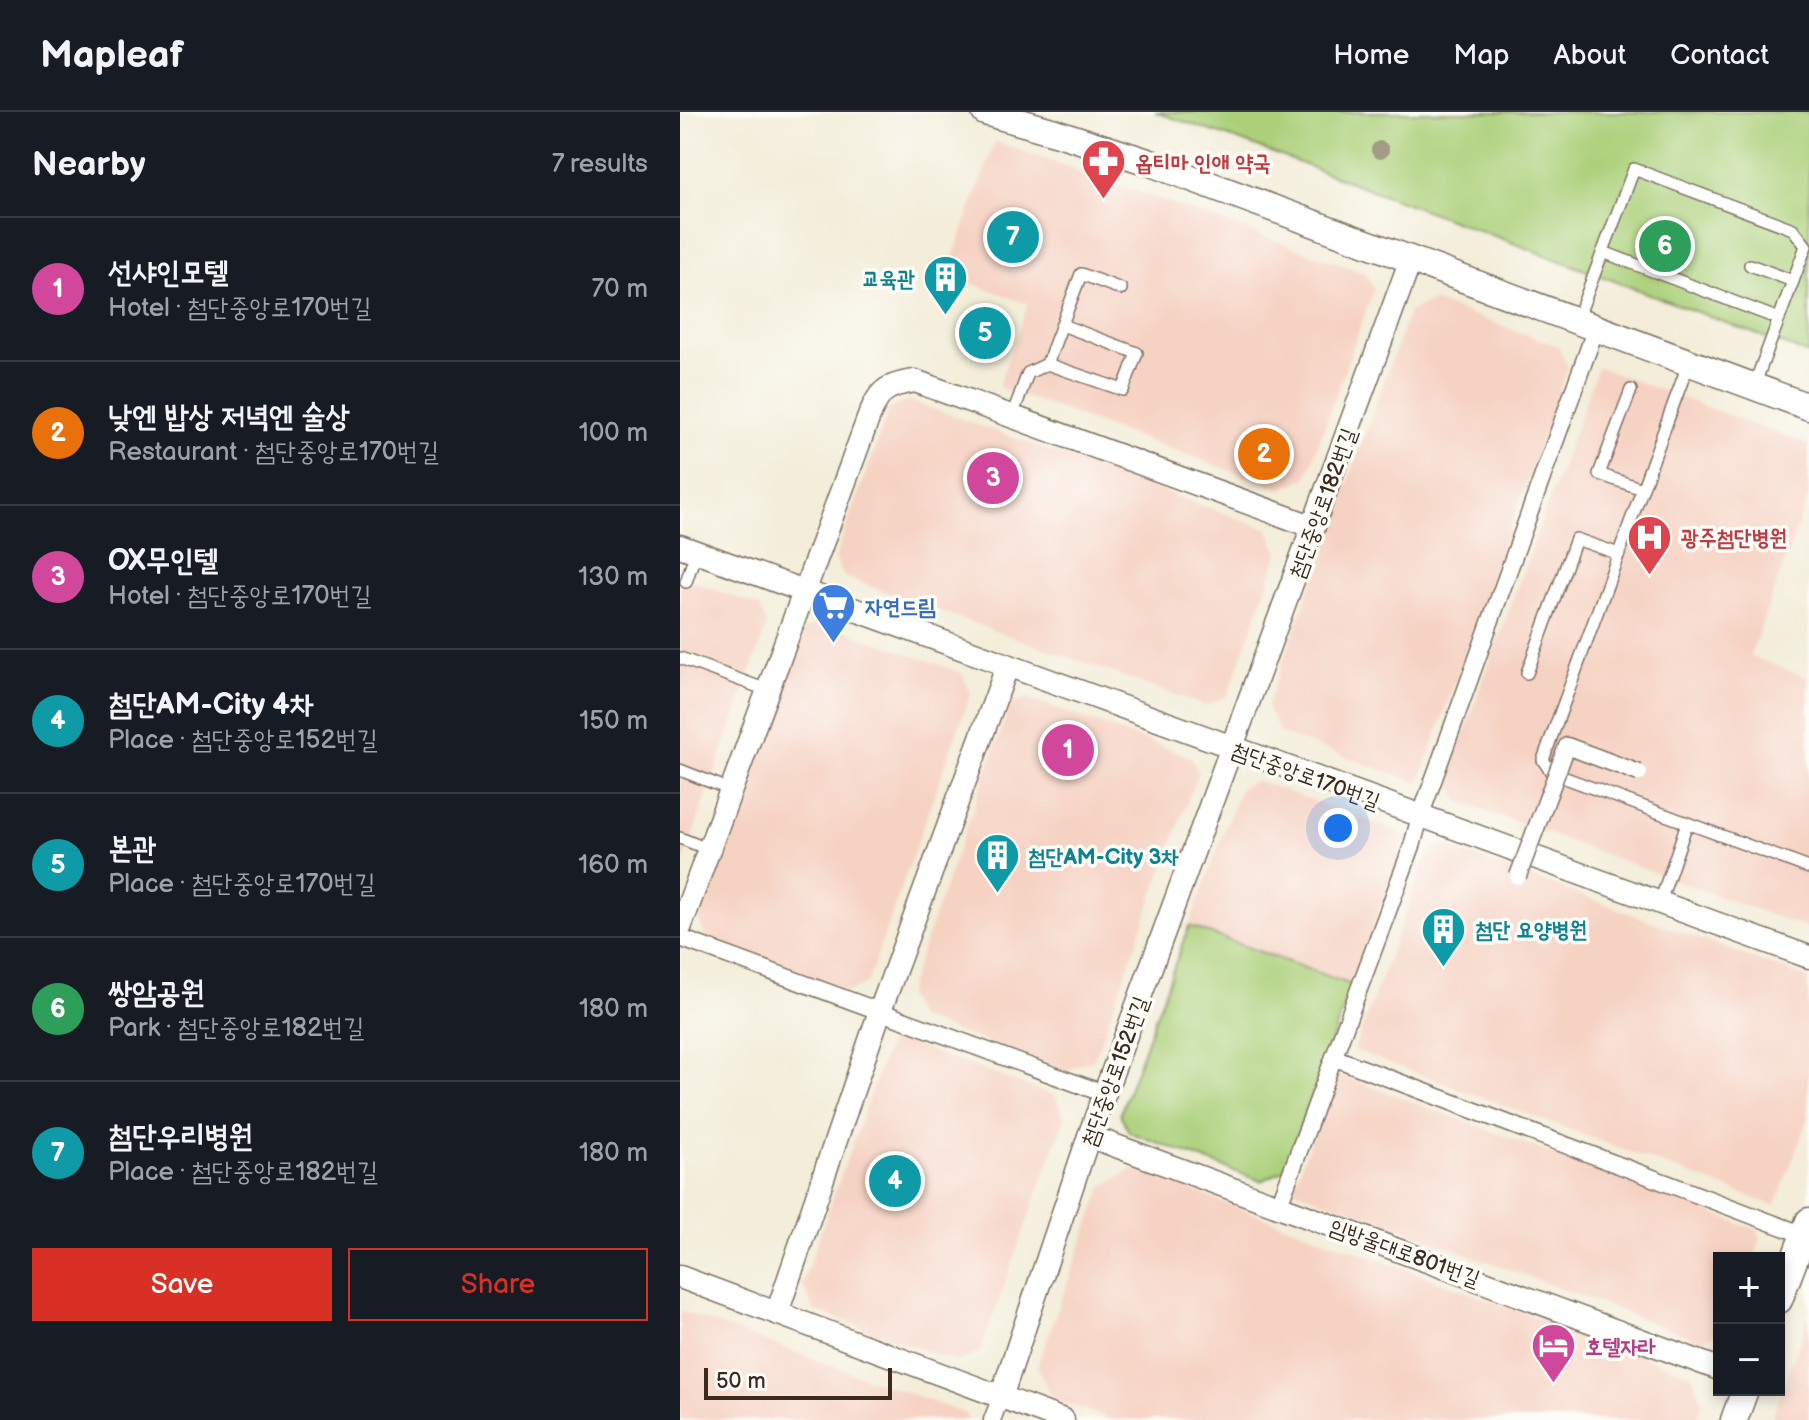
<!DOCTYPE html>
<html lang="en">
<head>
<meta charset="utf-8">
<style>
  :root { --surface:#171b24; --page:#20242c; --text:#f1f3f6; --muted:#9ea1a6; --line:#363941; --accent:#d93025 }
  body { margin:0; font-family:"Balsamiq Sans","Poor Story",sans-serif; background:var(--page); color:var(--text) }
  .controls { position:absolute; right:24px; bottom:24px; display:grid; overflow:hidden; border-radius:0px; box-shadow:0 4px 12px #0003 }
  .controls button { width:72px; height:72px; display:grid; place-items:center; padding:0; border:0; border-bottom:2px solid var(--line); background:var(--surface); color:var(--text); font:40px sans-serif }
  .scale { position:absolute; left:24px; bottom:20px; width:188px; box-sizing:border-box; padding-left:8px; border:4px solid #3b2a1e; border-top:0; font-size:22px; line-height:28px; white-space:nowrap; color:#3b2a1e; -webkit-text-stroke:6px #fdfcf7; paint-order:stroke }
  .you { position:absolute; left:658px; top:716px; width:28px; height:28px; margin:-20px; border:6px solid #fff; border-radius:50%; background:#1a73e8; box-shadow:0 0 0 12px #1a73e833 }
  .badge { display:grid; place-items:center; width:52px; height:52px; border-radius:50%; background:var(--accent); color:#fff; font-size:26px; font-weight:700 }
  .pin { position:absolute; translate:-50% -50%; border:4px solid #fff; box-shadow:0 2px 8px #0006 }
  .list { margin:0; padding:0; list-style:none }
  h2 { display:flex; justify-content:space-between; align-items:center; height:104px; margin:0; padding:0 32px; font-size:34px }
  h2 small { font-size:26px; font-weight:400; color:var(--muted) }
  .list li { display:grid; grid-template-columns:52px 1fr auto; gap:24px; align-items:center; box-sizing:border-box; height:144px; padding:0 32px; border-top:2px solid var(--line) }
  .list b { display:block; font-size:30px; white-space:nowrap }
  .list p { margin:0; font-size:26px; white-space:nowrap; color:var(--muted) }
  .list em { font-size:26px; font-style:normal; color:var(--muted) }
  .actions { display:flex; gap:16px; padding:24px 32px }
  .actions a { flex:1; padding:18px 0; border:2px solid var(--accent); border-radius:0px; text-align:center; font-size:28px; color:var(--accent) }
  .actions .main { background:var(--accent); color:#fff }
  .map { position:relative; flex:none; width:1129px; height:1308px; overflow:hidden }
  header { display:flex; align-items:center; gap:48px; box-sizing:border-box; height:112px; padding:0 40px; background:var(--surface); border-bottom:2px solid var(--line) }
  header strong { font-size:38px }
  nav { display:flex; gap:44px; margin-inline-start:auto; font-size:28px }
  main { display:flex }
  aside { flex:1; background:var(--surface) }
  .map>svg:first-child { display:block }
  .built { fill:#f6d2c3 }
  .green { fill:#acd07a; stroke:#747d4c; stroke-width:2 }
  .lines { fill:none; stroke-linecap:round; stroke-linejoin:round }
  .service-casing { stroke:#7b6e5f; stroke-width:14 }
  .pedestrian-casing { stroke:#7b6e5f; stroke-width:19 }
  .minor-casing { stroke:#7b6e5f; stroke-width:25 }
  .tertiary-casing { stroke:#7b6e5f; stroke-width:29 }
  .service { stroke:#fff; stroke-width:11 }
  .pedestrian { stroke:#fff; stroke-width:16 }
  .minor { stroke:#fff; stroke-width:22 }
  .tertiary { stroke:#fff; stroke-width:26 }
  .pedestrian-bridge-casing { stroke:#7b6e5f; stroke-width:19; stroke-linecap:butt }
  .pedestrian-bridge { stroke:#fff; stroke-width:16 }
  .tree { fill:#a09d82 }
  .labels { text-anchor:middle; stroke-width:7; stroke-linejoin:round; paint-order:stroke }
  .health-label { font-size:22px; font-weight:bold; fill:#be3a42; stroke:#fdfcf7; text-anchor:start }
  .culture-label { font-size:22px; font-weight:bold; fill:#0d838f; stroke:#fdfcf7; text-anchor:start }
  .street-label { font-size:22px; fill:#3b2a1e; stroke:#fdfcf7 }
  .shop-label { font-size:22px; font-weight:bold; fill:#366cbe; stroke:#fdfcf7; text-anchor:start }
  .hotel-label { font-size:22px; font-weight:bold; fill:#b23c85; stroke:#fdfcf7; text-anchor:start }
</style>
</head>
<body>
<header>
<strong>Mapleaf</strong>
<nav><a>Home</a><a>Map</a><a>About</a><a>Contact</a></nav>
</header>
<main>
<aside>
<h2>Nearby<small>7 results</small></h2>
<ul class="list">
<li><span class="badge" style="background:#d1479c">1</span><div><b>선샤인모텔</b><p>Hotel · 첨단중앙로170번길</p></div><em>70 m</em></li>
<li><span class="badge" style="background:#e8710a">2</span><div><b>낮엔 밥상 저녁엔 술상</b><p>Restaurant · 첨단중앙로170번길</p></div><em>100 m</em></li>
<li><span class="badge" style="background:#d1479c">3</span><div><b>OX무인텔</b><p>Hotel · 첨단중앙로170번길</p></div><em>130 m</em></li>
<li><span class="badge" style="background:#0f9aa8">4</span><div><b>첨단AM-City 4차</b><p>Place · 첨단중앙로152번길</p></div><em>150 m</em></li>
<li><span class="badge" style="background:#0f9aa8">5</span><div><b>본관</b><p>Place · 첨단중앙로170번길</p></div><em>160 m</em></li>
<li><span class="badge" style="background:#2e9e5b">6</span><div><b>쌍암공원</b><p>Park · 첨단중앙로182번길</p></div><em>180 m</em></li>
<li><span class="badge" style="background:#0f9aa8">7</span><div><b>첨단우리병원</b><p>Place · 첨단중앙로182번길</p></div><em>180 m</em></li>
</ul>
<div class="actions"><a class="main">Save</a><a>Share</a></div>
</aside>
<div class="map">
<svg width="1129" height="1308" viewBox="0 0 1129 1308">
  <rect width="100%" height="100%" fill="#fdfcf7"/>
  <filter id="ink" filterUnits="userSpaceOnUse"><feTurbulence type="fractalNoise" baseFrequency=".0125" numOctaves="2"/><feDisplacementMap in="SourceGraphic" scale="16" xChannelSelector="R" yChannelSelector="G"/><feConvolveMatrix kernelMatrix="1 2 1 2 8 2 1 2 1" color-interpolation-filters="sRGB"/></filter>
  <filter id="wash" filterUnits="userSpaceOnUse"><feTurbulence type="fractalNoise" baseFrequency=".006" numOctaves="4" result="noise"/><feDisplacementMap in="SourceGraphic" scale="32" xChannelSelector="R" yChannelSelector="G"/><feGaussianBlur stdDeviation="1.8" result="paint"/><feColorMatrix in="noise" values="0 0 0 0 0 0 0 0 0 0 0 0 0 0 0 0 0 1.4 0 .05"/><feComposite in="paint" operator="in"/></filter>
  <g filter="url(#wash)">
    <rect width="100%" height="100%" fill="#f3edd9"/>
    <g class="built">
      <path d="M315,29L686,161L694,177L626,366L601,377L318,275L348,192L267,162Z"/>
      <path d="M753,189L878,234L888,255L739,671L600,621L587,595L729,200Z"/>
      <path d="M918,255L1129,333V383L1070,544L1129,566V817L779,689L768,664Z"/>
      <path d="M228,288L588,417L599,440L548,584L525,594L164,465L155,446L209,297Z"/>
      <path d="M0,465L79,494L87,513L0,758Z"/>
      <path d="M140,510L282,561L291,581L187,871L169,880L28,829L19,810L123,518Z"/>
      <path d="M347,586L511,645L518,660L415,946L387,959L238,906L226,883L330,593Z"/>
      <path d="M576,668L727,723L672,873L509,814L560,676Z"/>
      <path d="M763,733L1129,867V1005L1095,1094L674,938L748,740Z"/>
      <path d="M211,925L375,984L385,1005L300,1240L277,1250L134,1198L122,1172Z"/>
      <path d="M655,961L1077,1118L1081,1126L1074,1146H1039V1221L1021,1229L613,1077Z"/>
      <path d="M453,1057L1011,1262L1023,1290L1016,1308H433L372,1286L357,1254L423,1074Z"/>
      <path d="M0,1199L286,1302L288,1308H0Z"/>
      <path d="M1129,1205V1308H1091Z"/>
    </g>
    <g class="green">
      <path d="M475,0H1129V242L561,29Z"/>
      <path d="M509,814L672,873L604,1058L581,1069L449,1020L440,1002Z"/>
    </g>
  </g>
  <g filter="url(#ink)">
    <g class="lines">
      <defs>
        <g id="service">
          <path d="M923,140L1099,207"/>
          <path d="M1070,153L1113,169"/>
          <path d="M897,208L954,57L1113,117L1126,134L1074,274"/>
          <path d="M1009,250L863,648L872,661L1129,756"/>
          <path d="M367,252L443,278L457,241L382,213"/>
          <path d="M951,278L919,362L962,377"/>
          <path d="M332,304L348,261L367,252L401,162L441,177"/>
          <path d="M6,470L16,440"/>
          <path d="M0,546L87,578"/>
          <path d="M847,561L896,427L939,442"/>
          <path d="M0,658L51,678"/>
          <path d="M0,726L30,738"/>
          <path d="M980,790L1007,711"/>
        </g>
        <g id="pedestrian">
          <path d="M0,826L425,982"/>
          <path d="M655,946L1124,1123"/>
          <path d="M599,1093L732,734L740,705L916,216"/>
          <path d="M312,1308L321,1285"/>
        </g>
        <g id="minor">
          <path d="M0,434L1129,845"/>
          <path d="M0,816L188,307C199,279 205,273 235,269L634,415"/>
          <path d="M409,1024L1039,1257"/>
          <path d="M0,1165L383,1308"/>
          <path d="M97,1201L200,899L327,555"/>
          <path d="M321,1285L409,1024L731,147"/>
        </g>
        <g id="tertiary">
          <path d="M305,0L375,20L468,50L1129,295"/>
          <path d="M1099,1188L1129,1109"/>
          <path d="M1054,1308L1065,1278"/>
        </g>
      </defs>
      <use href="#service" class="service-casing"/>
      <use href="#pedestrian" class="pedestrian-casing"/>
      <use href="#minor" class="minor-casing"/>
      <use href="#tertiary" class="tertiary-casing"/>
      <use href="#service" class="service"/>
      <use href="#pedestrian" class="pedestrian"/>
      <use href="#minor" class="minor"/>
      <use href="#tertiary" class="tertiary"/>
      <defs>
        <path id="pedestrian-bridge" d="M838,764L887,634L959,661"/>
      </defs>
      <use href="#pedestrian-bridge" class="pedestrian-bridge-casing"/>
      <use href="#pedestrian-bridge" class="pedestrian-bridge"/>
    </g>
    <circle class="tree" cx="700" cy="38" r="9"/>
  </g>
  <defs>
    <symbol id="pharmacy-pin" viewBox="-11 -11 22 30"><path d="M0 17L-7.5 6A9.5 9.5 0 1 1 7.5 6Z" fill="#e0444e" stroke="#fdfcf7"/><path d="M-2-6h4v4h4v4h-4v4h-4v-4h-4v-4h4Z" fill="#fff"/></symbol>
    <symbol id="building-pin" viewBox="-11 -11 22 30"><path d="M0 17L-7.5 6A9.5 9.5 0 1 1 7.5 6Z" fill="#0f9aa8" stroke="#fdfcf7"/><path d="M-4-6H4V6H1V3H-1V6H-4ZM-2.5-4.3h1.7v1.8h-1.7ZM.8-4.3h1.7v1.8H.8ZM-2.5-1h1.7V.8h-1.7ZM.8-1h1.7V.8H.8Z" fill="#fff"/></symbol>
    <symbol id="hospital-pin" viewBox="-11 -11 22 30"><path d="M0 17L-7.5 6A9.5 9.5 0 1 1 7.5 6Z" fill="#e0444e" stroke="#fdfcf7"/><path d="M-5-5h3v3.5h4V-5h3V5h-3V1.5h-4V5h-3Z" fill="#fff"/></symbol>
    <symbol id="supermarket-pin" viewBox="-11 -11 22 30"><path d="M0 17L-7.5 6A9.5 9.5 0 1 1 7.5 6Z" fill="#3f7fe0" stroke="#fdfcf7"/><path d="M-6-5.5h2.5l.6 2H6L4.5 2H-2.5L-4.4-4H-6ZM-1.5 3.2a1.3 1.3 0 1 0 .1 0ZM3 3.2a1.3 1.3 0 1 0 .1 0Z" fill="#fff"/></symbol>
    <symbol id="hotel-pin" viewBox="-11 -11 22 30"><path d="M0 17L-7.5 6A9.5 9.5 0 1 1 7.5 6Z" fill="#d1479c" stroke="#fdfcf7"/><path d="M-6-4.5h1.5V1H6V5H4.5V3h-9V5H-6ZM-4 0a1.8 1.8 0 1 1 3.6 0ZM.5 0V-2.5h3Q6-2.5 6 0Z" fill="#fff"/></symbol>
  </defs>
  <g fill-rule="evenodd">
    <use href="#pharmacy-pin" x="398" y="24" width="51" height="69"/>
    <use href="#building-pin" x="240" y="140" width="51" height="69"/>
    <use href="#hospital-pin" x="944" y="400" width="51" height="69"/>
    <use href="#supermarket-pin" x="128" y="468" width="51" height="69"/>
    <use href="#building-pin" x="292" y="718" width="51" height="69"/>
    <use href="#building-pin" x="738" y="792" width="51" height="69"/>
    <use href="#hotel-pin" x="848" y="1208" width="51" height="69"/>
  </g>
  <g class="labels">
    <g class="health-label">
      <text x="455" y="58">옵티마 인애 약국</text>
      <text x="1001" y="433">광주첨단병원</text>
    </g>
    <g class="culture-label">
      <text x="235" y="174" text-anchor="end">교육관</text>
      <text x="348" y="752">첨단AM-City 3차</text>
      <text x="795" y="825">첨단 요양병원</text>
    </g>
    <g class="street-label">
      <text transform="translate(642 391) rotate(-70)" y="8">첨단중앙로182번길</text>
      <text transform="translate(626 663) rotate(20)" y="8">첨단중앙로170번길</text>
      <text transform="translate(434 959) rotate(-70)" y="8">첨단중앙로152번길</text>
      <text transform="translate(725 1140) rotate(20)" y="8">임방울대로801번길</text>
    </g>
    <g class="shop-label">
      <text x="185" y="502">자연드림</text>
    </g>
    <g class="hotel-label">
      <text x="905" y="1242">호텔자라</text>
    </g>
  </g>
</svg>
<div class="controls">
<button>+</button>
<button>−</button>
</div>
<div class="scale">50 m</div>
<div class="you"></div>
<div class="pin badge" style="left:388px;top:638px;background:#d1479c">1</div>
<div class="pin badge" style="left:584px;top:342px;background:#e8710a">2</div>
<div class="pin badge" style="left:313px;top:366px;background:#d1479c">3</div>
<div class="pin badge" style="left:215px;top:1069px;background:#0f9aa8">4</div>
<div class="pin badge" style="left:305px;top:221px;background:#0f9aa8">5</div>
<div class="pin badge" style="left:985px;top:134px;background:#2e9e5b">6</div>
<div class="pin badge" style="left:333px;top:125px;background:#0f9aa8">7</div>
</div>
</main>
</body>
</html>
